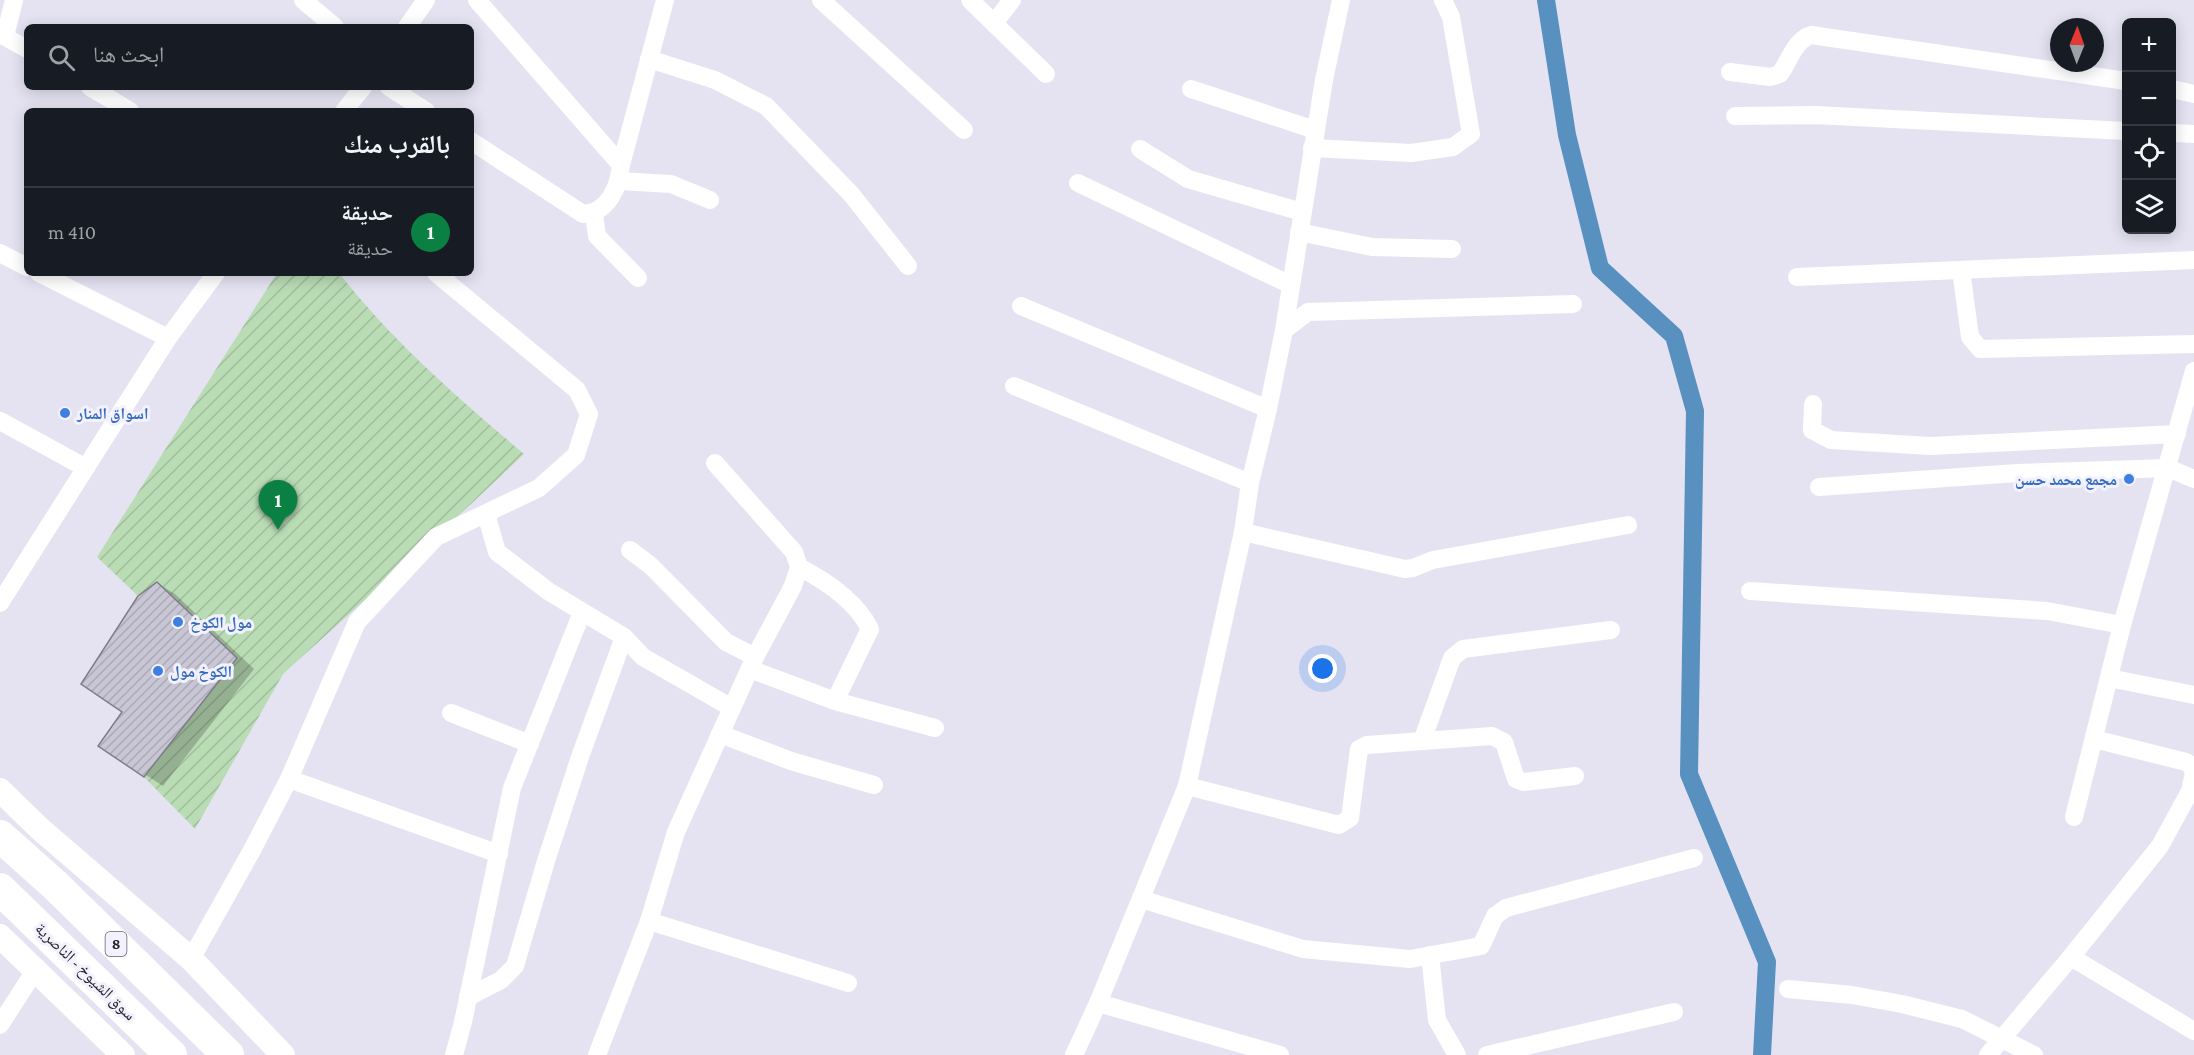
<!DOCTYPE html>
<html lang="ar">
<head>
<meta charset="utf-8">
<style>
  :root { --surface:#171b24; --page:#242831; --text:#f1f3f6; --muted:#9ea1a6; --line:#363941; --accent:#0b8043 }
  body { margin:0; font-family:"Crimson Pro","Noto Naskh Arabic",serif; background:var(--page); color:var(--text); direction:rtl }
  .controls { position:absolute; right:18px; top:18px; display:grid; overflow:hidden; border-radius:9px; box-shadow:0 3px 15px #0003 }
  .controls button { width:54px; height:54px; display:grid; place-items:center; padding:0; border:0; border-bottom:2px solid var(--line); background:var(--surface); color:var(--text); font:30px sans-serif }
  .compass { position:absolute; left:2050px; top:18px; width:54px; height:54px; border-radius:50%; background:var(--surface); box-shadow:0 3px 15px #0003; rotate:1deg }
  .you { position:absolute; left:1323px; top:669px; width:21px; height:21px; margin:-15px; border:4px solid #fff; border-radius:50%; background:#1a73e8; box-shadow:0 0 0 9px #1a73e833 }
  .badge { display:grid; place-items:center; width:39px; height:39px; border-radius:50%; background:var(--accent); color:#fff; font-size:20px; font-weight:700 }
  .pin { position:absolute; translate:-50% -50px; filter:drop-shadow(0 2px 3px #0008) }
  .pin::after { content:''; position:absolute; top:32px; width:21px; height:18px; background:inherit; clip-path:polygon(0 0,100% 0,50% 100%) }
  .list { margin:0; padding:0; list-style:none }
  h2 { display:flex; justify-content:space-between; align-items:center; height:78px; margin:0; padding:0 24px; font-size:26px }
  h2 small { font-size:20px; font-weight:400; color:var(--muted) }
  .list li { display:grid; grid-template-columns:39px 1fr auto; gap:18px; align-items:center; box-sizing:border-box; height:90px; padding:0 24px; border-top:2px solid var(--line) }
  .list b { display:block; font-size:22px; white-space:nowrap }
  .list p { margin:0; font-size:20px; white-space:nowrap; color:var(--muted) }
  .list em { font-size:20px; font-style:normal; color:var(--muted) }
  .icon { flex:none; width:33px; height:33px; fill:none; stroke:currentColor; stroke-width:2; stroke-linecap:round; stroke-linejoin:round }
  .map { position:relative; flex:none; width:2194px; height:1055px; overflow:hidden; direction:ltr }
  .search { position:absolute; background:var(--surface); box-shadow:0 3px 15px #0003; left:24px; top:24px; width:450px; height:66px; display:flex; align-items:center; gap:15px; box-sizing:border-box; padding:0 21px; border-radius:9px; color:var(--muted); font-size:22px }
  .panel { position:absolute; background:var(--surface); box-shadow:0 3px 15px #0003; left:24px; top:108px; width:450px; height:168px; border-radius:9px; direction:rtl }
  .map>svg:first-child { display:block }
  .garden { fill:url(#garden-furrows) }
  .shadow { fill:#0003 }
  .lines { fill:none; stroke-linecap:round; stroke-linejoin:round }
  .canal { stroke:#5891c0; stroke-width:18 }
  .building { fill:url(#building-hatch); stroke:#7e7c89; stroke-width:1.5 }
  .street { stroke:#fff; stroke-width:18 }
  .secondary { stroke:#fff; stroke-width:24 }
  .highway { stroke:#fff; stroke-width:32 }
  .shop-dot { fill:#3f7fe0; stroke:#f2f1fd; stroke-width:2 }
  .labels { text-anchor:middle; stroke-width:6; stroke-linejoin:round; paint-order:stroke }
  .shield { fill:#f2f1fd; stroke:#626269; stroke-width:1.5 }
  .shield-label { font-size:15px; font-weight:bold; fill:#25242a }
  .shop-label { font-size:16px; font-weight:bold; fill:#366cbe; stroke:#f2f1fd; text-anchor:start }
  .street-label { font-size:16px; fill:#25242a; stroke:#f2f1fd }
</style>
</head>
<body>
<div class="map">
<svg width="2194" height="1055" viewBox="0 0 2194 1055">
  <defs>
    <pattern id="garden-furrows" width="10" height="10" patternUnits="userSpaceOnUse" patternTransform="scale(1.5)"><rect width="10" height="10" fill="#badcb5"/><path d="M-1 1l2-2M0 10L10 0M9 11l2-2" fill="none" stroke="#a0bd9c"/></pattern>
    <pattern id="building-hatch" width="6" height="6" patternUnits="userSpaceOnUse" patternTransform="scale(1.5)"><rect width="6" height="6" fill="#c8c6d4"/><path d="M-1 1l2-2M0 6l6-6M5 7l2-2" fill="none" stroke="#acaab6"/></pattern>
  </defs>
  <rect width="100%" height="100%" fill="#e5e3f2"/>
  <path class="garden" d="M277,273H339C392,341 458,398 524,454L472,503L283,674L195,829L144,777L237,658L157,582L138,596L97,557Z"/>
  <path class="shadow" d="M157,583L175,594L254,669L163,786L100,745L124,712Z"/>
  <g class="lines">
    <path class="canal" d="M1546,0L1567,135L1600,268L1674,336L1695,411L1689,774L1767,962L1762,1055"/>
  </g>
  <path class="building" d="M157,582L237,658L144,777L98,746L122,712L81,684L138,596Z"/>
  <g class="lines">
    <g class="street">
      <path d="M303,0L335,27"/>
      <path d="M477,0L621,165"/>
      <path d="M821,0L964,130"/>
      <path d="M970,0L1046,74"/>
      <path d="M994,23L1012,0"/>
      <path d="M407,27L426,0"/>
      <path d="M0,34L27,49"/>
      <path d="M5,36L14,0"/>
      <path d="M649,59L715,80L766,106L851,194L908,266"/>
      <path d="M1730,72L1770,77L1780,74C1789,61 1795,40 1811,35L2126,81"/>
      <path d="M90,87L130,111"/>
      <path d="M389,87L426,111"/>
      <path d="M1191,89L1315,130"/>
      <path d="M2172,89L2194,94"/>
      <path d="M344,111L363,87"/>
      <path d="M1735,116L1816,115L2126,131"/>
      <path d="M2172,133L2194,134"/>
      <path d="M471,141L583,214C608,213 619,187 621,165L665,0"/>
      <path d="M1312,148L1411,153L1453,147L1471,134L1451,17L1443,0"/>
      <path d="M1140,149L1188,179L1302,212"/>
      <path d="M619,181L671,184L710,200"/>
      <path d="M1078,183L1291,285"/>
      <path d="M594,214L597,236L638,278"/>
      <path d="M1299,232L1372,247L1452,249"/>
      <path d="M0,253L27,267"/>
      <path d="M1961,270L1970,337L1980,349L2194,344"/>
      <path d="M39,273L168,338"/>
      <path d="M1797,277L2194,260"/>
      <path d="M1021,306L1268,409"/>
      <path d="M1284,330L1308,312L1573,304"/>
      <path d="M1014,386L1250,483"/>
      <path d="M1813,404L1812,430L1831,440L1930,446L2177,434"/>
      <path d="M0,421L86,468"/>
      <path d="M1819,487L2017,473L2168,468L2194,479"/>
      <path d="M486,514L497,552L548,591L624,637L643,657L732,708"/>
      <path d="M1243,532L1405,569L1413,568L1433,560L1628,525"/>
      <path d="M630,550L651,566L726,642L755,657"/>
      <path d="M799,567C826,581 856,601 870,629L835,701"/>
      <path d="M1750,591L2047,611L2122,625"/>
      <path d="M0,603L168,338L216,273"/>
      <path d="M750,669L835,701L935,728"/>
      <path d="M2109,678L2194,695"/>
      <path d="M451,713L530,744"/>
      <path d="M720,734L791,761L874,785"/>
      <path d="M1422,741L1452,658L1463,649L1611,630"/>
      <path d="M289,779L499,854"/>
      <path d="M1187,786L1339,825L1350,818L1359,749L1367,745L1492,736L1504,742L1516,779L1524,782L1575,776"/>
      <path d="M2074,817L2122,625L2194,371"/>
      <path d="M1141,899L1303,949L1410,959L1481,946L1495,916L1506,908L1694,858"/>
      <path d="M649,921L848,983"/>
      <path d="M1430,955L1437,1020L1457,1055"/>
      <path d="M2071,957L2194,1031"/>
      <path d="M191,959L251,852L289,779L357,622L436,537L539,488L576,455L589,414L577,390L436,273"/>
      <path d="M1788,989L1852,995L1902,1004L1962,1019L2034,1055"/>
      <path d="M468,997L501,980L515,966L546,861L581,754L624,637"/>
      <path d="M1098,1003L1280,1055"/>
      <path d="M0,1025L36,969"/>
      <path d="M454,1055L463,1022L512,788L582,612"/>
      <path d="M597,1055L649,921L676,832L755,657L793,586L799,567L794,552L715,463"/>
      <path d="M1074,1055L1098,1003L1187,786L1243,532L1250,483L1268,409L1284,330L1324,80L1341,0"/>
      <path d="M1487,1055L1674,1012"/>
      <path d="M1988,1055L2071,957L2160,846L2190,791L2194,773L2191,765L2186,762L2094,739"/>
    </g>
    <g class="secondary">
      <path d="M0,790L39,828L191,959L283,1055"/>
      <path d="M0,936L123,1055"/>
    </g>
    <g class="highway">
      <path d="M0,836L56,886L228,1055"/>
      <path d="M0,889L171,1055"/>
    </g>
  </g>
  <g class="shop-dot">
    <circle cx="65" cy="413" r="6"/>
    <circle cx="2129" cy="479" r="6"/>
    <circle cx="178" cy="622" r="6"/>
    <circle cx="158" cy="671" r="6"/>
  </g>
  <g class="labels">
    <rect class="shield" x="105.5" y="932" width="21" height="24" rx="4.5"/>
    <g class="shield-label">
      <text x="116" y="949">8</text>
    </g>
    <g class="shop-label">
      <text x="77" y="419">اسواق المنار</text>
      <text x="2117" y="485" text-anchor="end">مجمع محمد حسن</text>
      <text x="190" y="628">مول الكوخ</text>
      <text x="170" y="677">الكوخ مول</text>
    </g>
    <g class="street-label">
      <text transform="translate(86 971) rotate(44)" y="6">سوق الشيوخ - الناصرية</text>
    </g>
  </g>
</svg>
<div class="controls">
<button>+</button>
<button>−</button>
<button><svg class="icon" aria-label="locate" viewBox="0 0 24 24"><circle cx="12" cy="12" r="6"/><path d="M12 2v4M12 18v4M2 12h4M18 12h4"/></svg></button>
<button><svg class="icon" aria-label="layers" viewBox="0 0 24 24"><path d="M12 4l9 5-9 5-9-5zM3 14l9 5 9-5"/></svg></button>
</div>
<svg class="compass" viewBox="-18 -18 36 36"><path d="M0-13l5 13h-10z" fill="#e53935"/><path d="M0 13l5-13h-10z" fill="#9ea1a6"/></svg>
<div class="you"></div>
<div class="pin badge" style="left:278px;top:530px">1</div>
<div class="search"><svg class="icon" aria-label="search" viewBox="0 0 24 24"><circle cx="10" cy="10" r="6"/><path d="M15 15l6 6"/></svg>ابحث هنا</div>
<section class="panel">
<h2>بالقرب منك<small></small></h2>
<ul class="list">
<li><span class="badge">1</span><div><b>حديقة</b><p>حديقة</p></div><em>410 m</em></li>
</ul>
</section>
</div>
</body>
</html>
